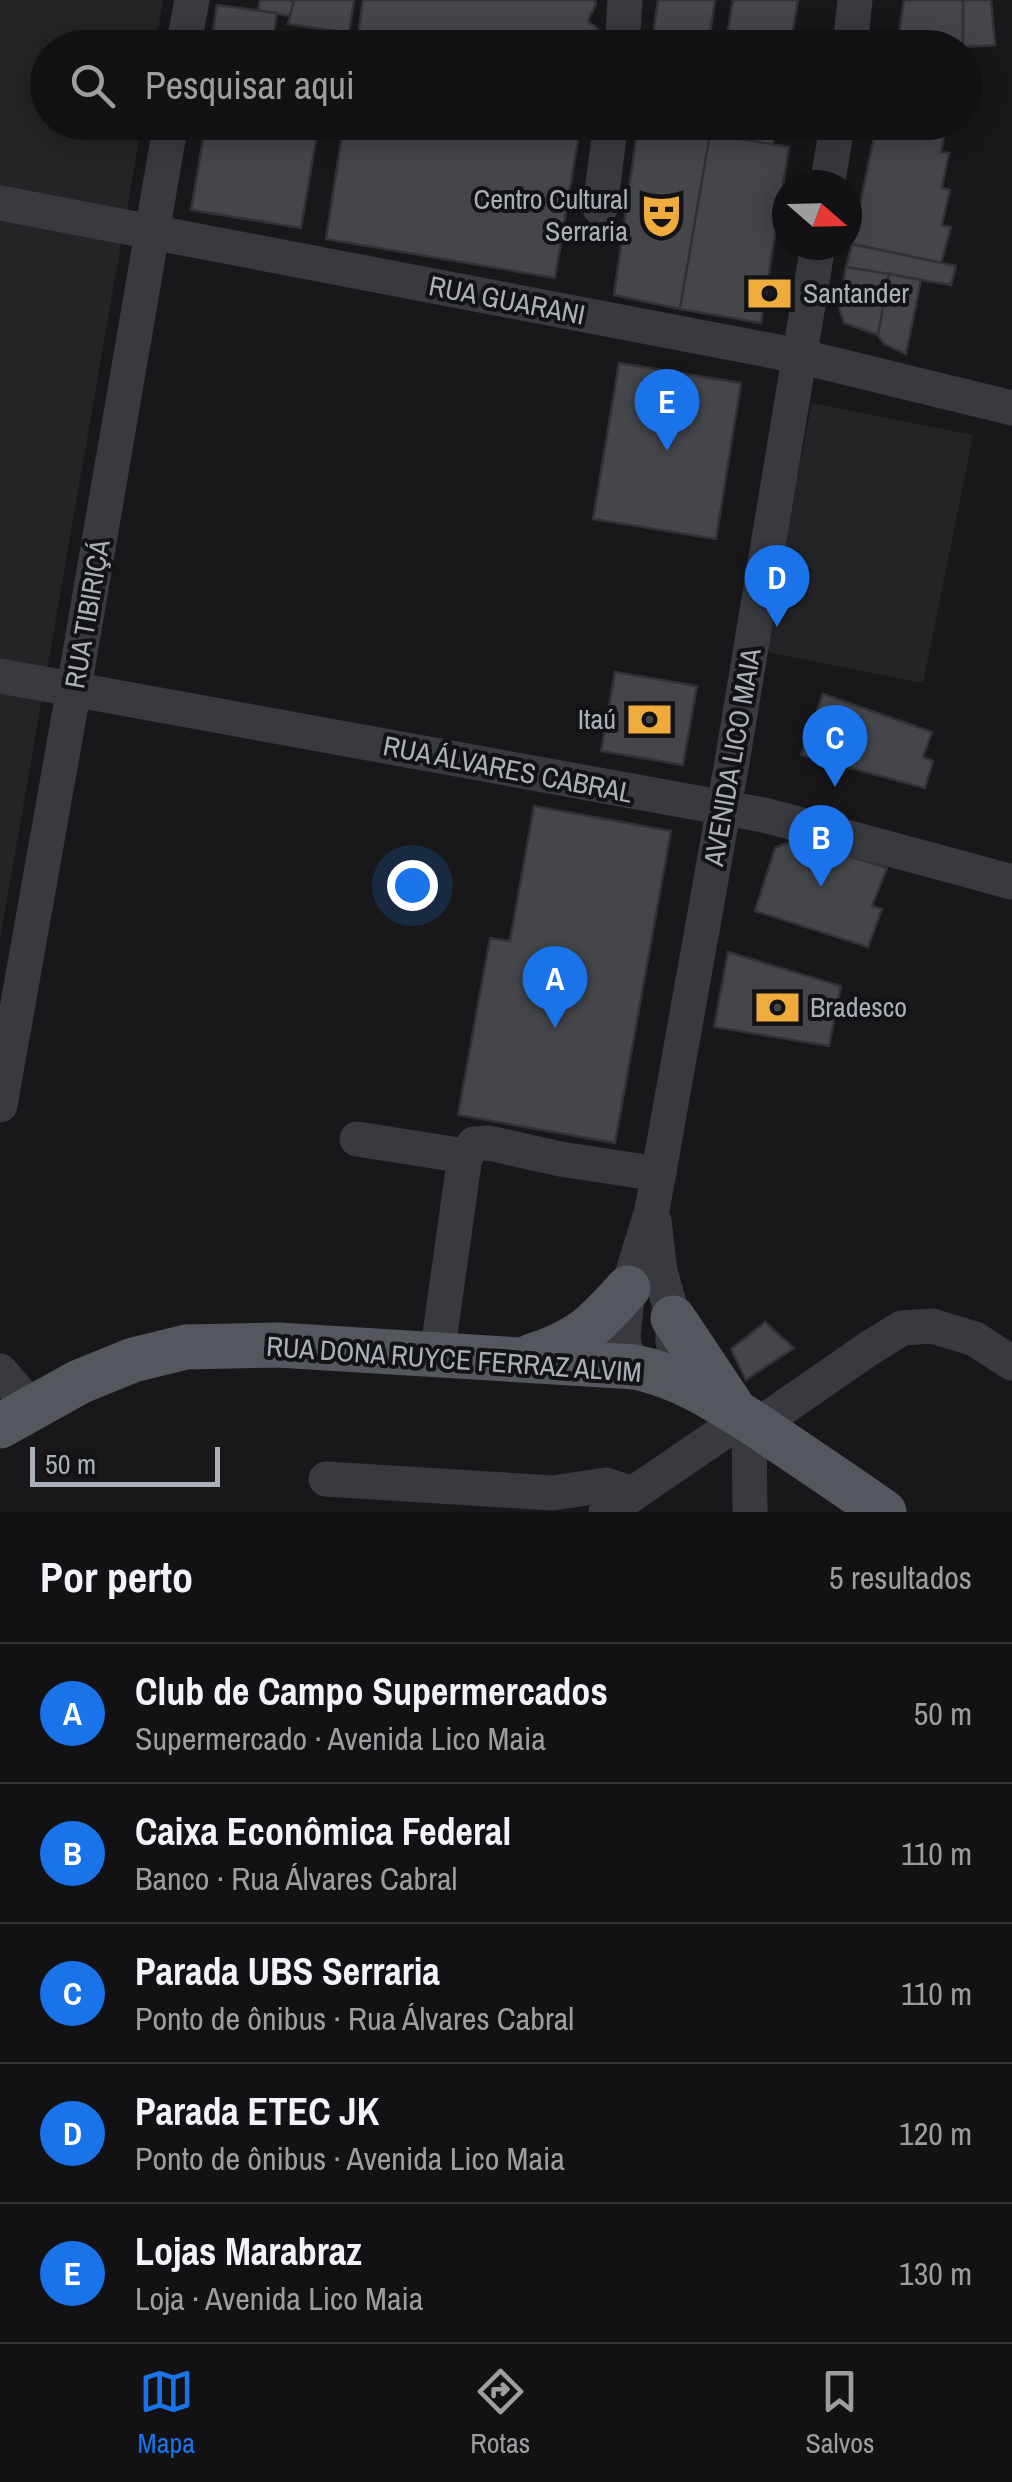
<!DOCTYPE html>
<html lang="pt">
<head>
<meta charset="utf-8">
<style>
  :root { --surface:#121214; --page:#1f2022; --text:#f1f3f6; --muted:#9c9ea0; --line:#313234; --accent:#1a73e8 }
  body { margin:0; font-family:"Archivo Narrow",sans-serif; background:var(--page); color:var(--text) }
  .compass { position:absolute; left:772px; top:170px; width:90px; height:90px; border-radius:50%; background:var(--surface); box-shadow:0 5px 25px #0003; rotate:110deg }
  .scale { position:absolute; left:30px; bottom:25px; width:190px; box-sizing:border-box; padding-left:10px; border:5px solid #aab0ba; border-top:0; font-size:28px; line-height:35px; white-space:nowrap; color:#aab0ba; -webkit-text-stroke:8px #131315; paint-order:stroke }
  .you { position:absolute; left:412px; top:885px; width:35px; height:35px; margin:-25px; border:8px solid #fff; border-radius:50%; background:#1a73e8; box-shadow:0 0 0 15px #1a73e833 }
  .badge { display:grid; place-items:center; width:65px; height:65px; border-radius:50%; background:var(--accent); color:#fff; font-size:32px; font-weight:700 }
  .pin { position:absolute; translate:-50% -82px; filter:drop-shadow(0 2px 5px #0008) }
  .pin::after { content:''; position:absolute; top:52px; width:35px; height:30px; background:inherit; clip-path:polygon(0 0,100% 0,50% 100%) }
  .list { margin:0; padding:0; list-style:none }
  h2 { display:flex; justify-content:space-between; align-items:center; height:130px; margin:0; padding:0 40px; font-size:42px }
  h2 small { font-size:32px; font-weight:400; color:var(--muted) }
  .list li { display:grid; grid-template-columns:65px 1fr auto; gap:30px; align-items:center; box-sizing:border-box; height:140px; padding:0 40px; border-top:2px solid var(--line) }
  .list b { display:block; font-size:38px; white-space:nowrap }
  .list p { margin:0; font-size:32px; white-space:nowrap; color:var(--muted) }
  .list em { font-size:32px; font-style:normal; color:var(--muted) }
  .icon { flex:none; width:55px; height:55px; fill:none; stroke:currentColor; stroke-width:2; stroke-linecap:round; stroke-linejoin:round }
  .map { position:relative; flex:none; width:1012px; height:1512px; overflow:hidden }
  .search { position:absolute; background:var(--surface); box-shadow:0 5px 25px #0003; left:30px; right:30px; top:30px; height:110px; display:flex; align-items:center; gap:25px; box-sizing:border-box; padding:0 35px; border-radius:55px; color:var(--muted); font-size:38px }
  .sheet { height:830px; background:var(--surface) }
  nav { display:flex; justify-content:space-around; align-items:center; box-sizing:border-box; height:140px; border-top:2px solid var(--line); background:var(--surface); font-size:28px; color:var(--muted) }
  nav a { display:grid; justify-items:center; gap:5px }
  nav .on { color:var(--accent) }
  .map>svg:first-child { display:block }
  .built { fill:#242427 }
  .building { fill:#44464a; stroke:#323236; stroke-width:2.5 }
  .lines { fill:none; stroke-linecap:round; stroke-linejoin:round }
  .minor { stroke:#393a3f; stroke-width:35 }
  .major { stroke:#55575e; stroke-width:45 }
  .labels { text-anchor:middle; stroke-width:8; stroke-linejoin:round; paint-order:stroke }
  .poi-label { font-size:28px; fill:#aab0ba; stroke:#131315; text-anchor:end }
  .street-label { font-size:28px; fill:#aab0ba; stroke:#131315 }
</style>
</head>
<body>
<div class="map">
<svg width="1012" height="1512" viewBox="0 0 1012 1512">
  <rect width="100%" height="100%" fill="#18181a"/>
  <g class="built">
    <path d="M0,0H163L155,47L48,48V122L142,123L0,940Z"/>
    <path d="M812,403L973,435L923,683L762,651Z"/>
  </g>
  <g class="building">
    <path d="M260,0H294L291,16L258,11Z"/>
    <path d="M294,0H354L349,33L288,24Z"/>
    <path d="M363,0H595L596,4L588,21L598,29L594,48H356Z"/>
    <path d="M658,0H715L708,48H651Z"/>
    <path d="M731,0H798L790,48H725L733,0Z"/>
    <path d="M904,0H963V48H897Z"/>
    <path d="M963,0H991L995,45L963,47Z"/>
    <path d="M217,5L277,13L272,43L222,35L212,36Z"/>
    <path d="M222,35L272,43L297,48H219Z"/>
    <path d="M206,122H319L301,228L191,210Z"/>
    <path d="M344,122H581L555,278L326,239Z"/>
    <path d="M639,122H696L694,134L638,125Z"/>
    <path d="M712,122H777L773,145L710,134Z"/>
    <path d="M877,122H947L941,152L949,153L942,188L950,190L942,225L951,227L941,263L852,244Z"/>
    <path d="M638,125L710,134L680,309L614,295Z"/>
    <path d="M710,134L789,147L761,323L680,309Z"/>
    <path d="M852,244L956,266L951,285L846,267Z"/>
    <path d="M846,267L889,274L878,335L844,323L839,308Z"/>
    <path d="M889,274L921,280L906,354L884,344L878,335Z"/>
    <path d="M619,363L741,383L716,539L593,519Z"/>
    <path d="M615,672L697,686L683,765L601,751Z"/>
    <path d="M823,694L932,732L923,757L933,761L925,788L801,755Z"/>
    <path d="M534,806L671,831L615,1143L458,1115L490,938L510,941Z"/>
    <path d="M796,839L887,868L872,906L882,909L868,947L755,911L775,848Z"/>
    <path d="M728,952L841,986L829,1046L714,1027Z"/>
    <path d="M765,1322L794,1348L746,1380L731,1349Z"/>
  </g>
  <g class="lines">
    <g class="minor">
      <path d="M183,48L192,0"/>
      <path d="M622,48L625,0"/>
      <path d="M850,48L855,0"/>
      <path d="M827,185L838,122"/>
      <path d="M0,203L799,356L1012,408"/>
      <path d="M600,208L611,122"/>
      <path d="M0,676L764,815L1012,882"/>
      <path d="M0,1105L74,688L171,122"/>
      <path d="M357,1139L465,1156"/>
      <path d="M654,1221L660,1271L673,1318V1342"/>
      <path d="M437,1355L465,1156L474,1144L489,1143L560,1159L659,1174"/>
      <path d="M635,1367L625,1349L623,1338L628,1288L652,1210L732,762L818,245"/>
      <path d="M0,1371L31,1407"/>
      <path d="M749,1421L750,1512"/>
      <path d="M757,1426L868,1349L902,1328L932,1326L975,1339L1012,1363"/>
      <path d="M326,1479L553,1493L606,1485L633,1494"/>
      <path d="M606,1512L744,1418"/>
    </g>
    <g class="major">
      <path d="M673,1318L731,1405"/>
      <path d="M532,1356C581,1340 595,1325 628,1288"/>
      <path d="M0,1426L79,1382L133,1360L186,1347L278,1345L635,1367C683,1377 720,1402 761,1428C802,1456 843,1483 884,1512"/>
    </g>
  </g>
  <defs>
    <symbol id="theatre-bare" viewBox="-9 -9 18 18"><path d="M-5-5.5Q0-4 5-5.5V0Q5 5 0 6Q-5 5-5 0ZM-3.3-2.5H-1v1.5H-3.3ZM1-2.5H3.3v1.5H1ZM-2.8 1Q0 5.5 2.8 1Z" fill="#efab3b" stroke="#131315" stroke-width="2.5" paint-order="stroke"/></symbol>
    <symbol id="bank-bare" viewBox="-9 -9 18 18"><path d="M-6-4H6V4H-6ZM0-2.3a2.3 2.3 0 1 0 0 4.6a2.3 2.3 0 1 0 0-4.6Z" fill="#efab3b" stroke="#131315" stroke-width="2.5" paint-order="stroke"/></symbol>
  </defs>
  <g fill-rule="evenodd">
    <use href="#theatre-bare" x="630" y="184" width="63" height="63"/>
    <use href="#bank-bare" x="738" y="262" width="63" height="63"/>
    <use href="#bank-bare" x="618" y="688" width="63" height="63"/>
    <use href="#bank-bare" x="746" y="976" width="63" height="63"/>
  </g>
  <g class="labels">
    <g class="poi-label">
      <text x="628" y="209">Centro Cultural<tspan x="628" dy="32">Serraria</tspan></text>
      <text x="803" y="303" text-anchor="start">Santander</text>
      <text x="616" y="729">Itaú</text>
      <text x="810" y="1017" text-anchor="start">Bradesco</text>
    </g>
    <g class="street-label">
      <text transform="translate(507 300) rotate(11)" y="10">RUA GUARANI</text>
      <text transform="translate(87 614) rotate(-80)" y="10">RUA TIBIRIÇÁ</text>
      <text transform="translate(732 757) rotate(-80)" y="10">AVENIDA LICO MAIA</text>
      <text transform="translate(508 769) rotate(11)" y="10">RUA ÁLVARES CABRAL</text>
      <text transform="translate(454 1359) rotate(4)" y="10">RUA DONA RUYCE FERRAZ ALVIM</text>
    </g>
  </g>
</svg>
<svg class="compass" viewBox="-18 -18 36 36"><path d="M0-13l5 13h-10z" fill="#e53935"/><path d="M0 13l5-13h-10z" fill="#9c9ea0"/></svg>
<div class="scale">50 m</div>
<div class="you"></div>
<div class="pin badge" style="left:555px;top:1028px">A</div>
<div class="pin badge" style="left:821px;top:887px">B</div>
<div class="pin badge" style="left:835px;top:787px">C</div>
<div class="pin badge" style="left:777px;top:627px">D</div>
<div class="pin badge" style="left:667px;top:451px">E</div>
<div class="search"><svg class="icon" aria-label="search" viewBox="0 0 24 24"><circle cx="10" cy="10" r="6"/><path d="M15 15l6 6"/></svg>Pesquisar aqui</div>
</div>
<section class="sheet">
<h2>Por perto<small>5 resultados</small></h2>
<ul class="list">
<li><span class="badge">A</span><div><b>Club de Campo Supermercados</b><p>Supermercado · Avenida Lico Maia</p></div><em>50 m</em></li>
<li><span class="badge">B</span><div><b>Caixa Econômica Federal</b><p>Banco · Rua Álvares Cabral</p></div><em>110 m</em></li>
<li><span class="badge">C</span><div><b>Parada UBS Serraria</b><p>Ponto de ônibus · Rua Álvares Cabral</p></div><em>110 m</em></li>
<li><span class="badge">D</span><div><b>Parada ETEC JK</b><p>Ponto de ônibus · Avenida Lico Maia</p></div><em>120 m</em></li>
<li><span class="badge">E</span><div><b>Lojas Marabraz</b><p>Loja · Avenida Lico Maia</p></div><em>130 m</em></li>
</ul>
</section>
<nav>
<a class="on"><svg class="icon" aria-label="map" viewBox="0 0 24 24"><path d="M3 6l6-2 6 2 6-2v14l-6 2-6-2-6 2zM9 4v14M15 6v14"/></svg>Mapa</a>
<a><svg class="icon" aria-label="directions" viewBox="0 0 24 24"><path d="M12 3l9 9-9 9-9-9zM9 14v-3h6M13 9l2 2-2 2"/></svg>Rotas</a>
<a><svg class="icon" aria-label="saved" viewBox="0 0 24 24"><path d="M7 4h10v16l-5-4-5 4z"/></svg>Salvos</a>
</nav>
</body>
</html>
